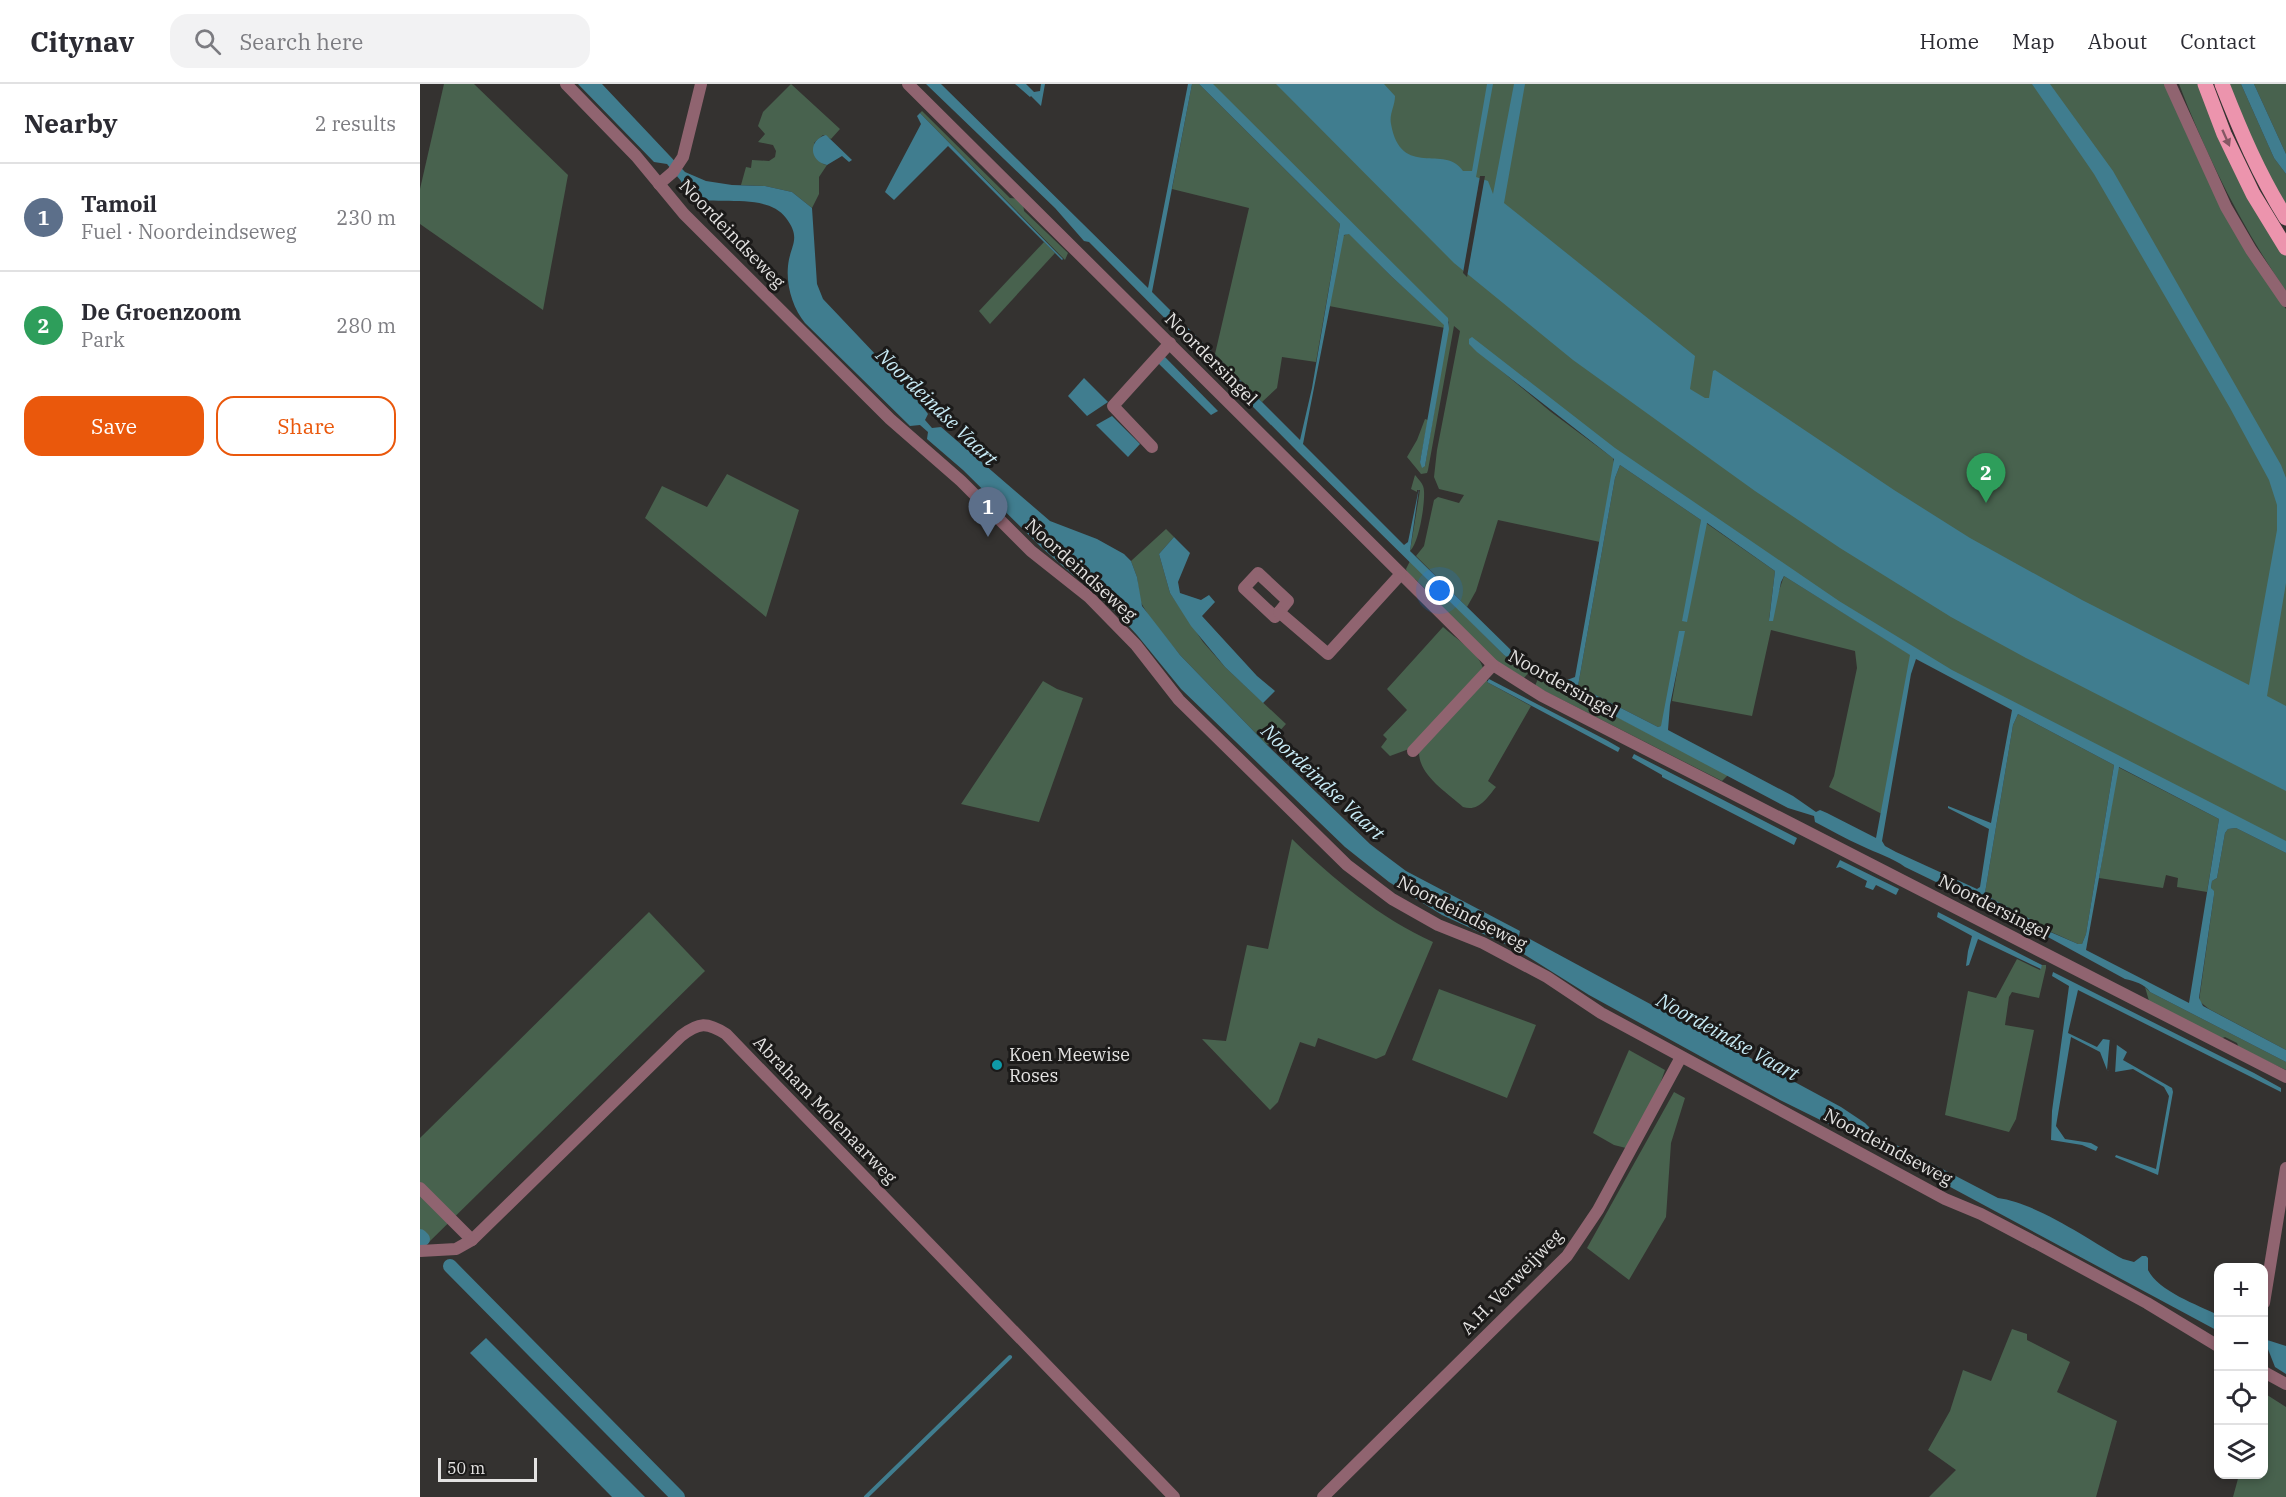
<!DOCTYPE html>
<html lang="en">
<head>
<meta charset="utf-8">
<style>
  :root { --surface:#fff; --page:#f2f2f3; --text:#2b2b33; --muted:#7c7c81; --line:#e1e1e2; --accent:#ea580c }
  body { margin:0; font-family:"IBM Plex Serif",serif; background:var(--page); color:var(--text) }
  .controls { position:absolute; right:18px; bottom:18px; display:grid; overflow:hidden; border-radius:12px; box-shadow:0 3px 9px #0003 }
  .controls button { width:54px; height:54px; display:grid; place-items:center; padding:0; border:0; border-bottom:2px solid var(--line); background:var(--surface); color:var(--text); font:30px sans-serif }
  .scale { position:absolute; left:18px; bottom:15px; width:99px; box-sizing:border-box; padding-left:6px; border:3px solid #e4e3e2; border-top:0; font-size:16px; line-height:21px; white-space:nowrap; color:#e4e3e2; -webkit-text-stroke:4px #1b1a19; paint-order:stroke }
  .you { position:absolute; left:1020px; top:507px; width:21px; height:21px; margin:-15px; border:4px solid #fff; border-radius:50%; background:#1a73e8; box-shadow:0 0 0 9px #1a73e833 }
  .badge { display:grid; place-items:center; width:39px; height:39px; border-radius:50%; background:var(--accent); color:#fff; font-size:20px; font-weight:700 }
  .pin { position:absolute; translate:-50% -50px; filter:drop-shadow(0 2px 3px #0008) }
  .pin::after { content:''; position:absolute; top:32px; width:21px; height:18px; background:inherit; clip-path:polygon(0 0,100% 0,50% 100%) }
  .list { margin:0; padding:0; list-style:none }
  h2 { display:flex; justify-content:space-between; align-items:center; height:78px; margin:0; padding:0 24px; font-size:26px }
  h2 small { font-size:20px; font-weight:400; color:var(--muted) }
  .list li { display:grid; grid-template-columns:39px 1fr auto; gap:18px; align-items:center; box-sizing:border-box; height:108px; padding:0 24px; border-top:2px solid var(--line) }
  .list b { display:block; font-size:22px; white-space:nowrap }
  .list p { margin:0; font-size:20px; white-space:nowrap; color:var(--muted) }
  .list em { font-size:20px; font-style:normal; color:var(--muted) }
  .actions { display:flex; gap:12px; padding:18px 24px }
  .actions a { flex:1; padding:14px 0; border:2px solid var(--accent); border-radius:18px; text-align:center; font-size:21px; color:var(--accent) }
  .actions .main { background:var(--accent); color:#fff }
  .icon { flex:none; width:33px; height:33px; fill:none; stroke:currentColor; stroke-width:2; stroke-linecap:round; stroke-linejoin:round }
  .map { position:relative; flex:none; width:1866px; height:1413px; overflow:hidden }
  header { display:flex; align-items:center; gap:36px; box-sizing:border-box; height:84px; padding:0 30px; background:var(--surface); border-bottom:2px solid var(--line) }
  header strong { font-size:28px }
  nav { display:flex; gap:33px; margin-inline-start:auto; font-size:21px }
  .search { width:420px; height:54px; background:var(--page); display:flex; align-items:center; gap:15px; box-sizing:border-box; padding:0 21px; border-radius:18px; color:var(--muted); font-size:22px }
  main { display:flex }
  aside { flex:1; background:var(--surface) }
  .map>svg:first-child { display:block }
  .green { fill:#48624e }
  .water { fill:#407d8f; fill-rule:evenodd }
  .pier { fill:#343230 }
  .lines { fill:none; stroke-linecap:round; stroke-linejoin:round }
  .stream { stroke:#407d8f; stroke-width:4 }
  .canal { stroke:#407d8f; stroke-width:14 }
  .minor { stroke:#906470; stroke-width:12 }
  .tertiary { stroke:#906470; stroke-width:12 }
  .primary { stroke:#ec94ad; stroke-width:15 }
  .oneway { fill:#845763 }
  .culture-dot { fill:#0f9aa8; stroke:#1b1a19; stroke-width:2 }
  .labels { text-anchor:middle; stroke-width:6; stroke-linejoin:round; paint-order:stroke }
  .street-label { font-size:18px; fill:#e4e3e2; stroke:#1b1a19 }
  .poi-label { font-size:18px; fill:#e4e3e2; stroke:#1b1a19; text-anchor:start }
  .water-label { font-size:20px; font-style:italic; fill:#c8ebf6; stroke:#1b1a19 }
</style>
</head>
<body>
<header>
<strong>Citynav</strong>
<div class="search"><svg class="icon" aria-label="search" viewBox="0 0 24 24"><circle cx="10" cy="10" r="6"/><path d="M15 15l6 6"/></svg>Search here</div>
<nav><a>Home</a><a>Map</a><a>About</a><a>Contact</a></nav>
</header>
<main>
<aside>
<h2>Nearby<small>2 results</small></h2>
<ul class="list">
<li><span class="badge" style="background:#5c6f8a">1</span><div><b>Tamoil</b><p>Fuel · Noordeindseweg</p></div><em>230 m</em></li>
<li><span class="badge" style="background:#2e9e5b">2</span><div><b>De Groenzoom</b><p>Park</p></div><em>280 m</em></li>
</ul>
<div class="actions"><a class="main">Save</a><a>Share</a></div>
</aside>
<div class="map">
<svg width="1866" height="1413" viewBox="0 0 1866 1413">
  <rect width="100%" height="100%" fill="#343230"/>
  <g class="green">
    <path d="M24,0H54L148,91L123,226L0,140V105Z"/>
    <path d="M371,0L420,45L411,55L403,51L394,59L403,80L407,81L399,93V110L392,124L372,108L345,102L321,101L326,83L331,84L332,76L349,77L355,73L356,67L353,61L338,58L345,50L338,42L343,28Z"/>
    <path d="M772,0H779L920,140L896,278L862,273L857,304L842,318L795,270L829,124L752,105Z"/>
    <path d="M788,0H1747C1776,80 1817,155 1866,225V760L1556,605L1350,477L1049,260L1131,328L1193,374L1194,379L1180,458L1078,436L1056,507L1047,523L996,472L1004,462L1014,416L1018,413L1039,419L1044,411L1019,405L1014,393L1017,366L1040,247L1034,242L1008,386L1007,389L1001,390L987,373L997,356L1005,335L1008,336L1000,378L1005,382L1029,238Z"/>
    <path d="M1759,0H1781L1866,171V207C1821,142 1787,73 1759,0Z"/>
    <path d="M1805,0H1821L1854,74L1866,90V127Z"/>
    <path d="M1834,0H1866V70Z"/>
    <path d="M502,27L590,114L600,115L603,119L604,127L648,169L645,176L500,29Z"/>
    <path d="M929,149L971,192L1024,240L1025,244L909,222L923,152Z"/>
    <path d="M624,158L635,169L570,240L559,227Z"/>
    <path d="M1200,381L1281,436L1278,478L1286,439L1355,487L1349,536L1364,492L1491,571L1462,730L1409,703L1414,692L1437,584L1435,567L1351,546L1332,632L1252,617L1264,547L1242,642L1238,643L1158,602L1195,394Z"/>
    <path d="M307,390L379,426L346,533L225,434L242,402L287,423Z"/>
    <path d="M995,391C999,396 1004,400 1004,407C1005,420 999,459 990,467L1000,406H997V408L991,405Z"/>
    <path d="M746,445L754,453L739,470L750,509L783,558L805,583L866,640L847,661L760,571L730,534L720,517L717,493L711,477Z"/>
    <path d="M990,477L1084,571L1111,586L1103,595L1083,583L1013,518V512L995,495L989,493L986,485Z"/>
    <path d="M1023,543C1035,554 1059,569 1063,584L989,665L970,672L961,663L967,655L963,651L987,626L967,605Z"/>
    <path d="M1119,592L1308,691L1302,697L1115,602Z"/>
    <path d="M1067,594V598L1111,622L1068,697L1076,703C1067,714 1059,728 1043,723C1027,708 999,692 999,668Z"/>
    <path d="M623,597L637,605L663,614L619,738L541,720Z"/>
    <path d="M1598,630L1694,681L1666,850L1662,860H1658L1618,842L1571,814L1565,809L1593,641Z"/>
    <path d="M1698,683L1799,735L1787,808L1757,803L1758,794L1746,791L1743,804L1679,794Z"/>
    <path d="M1816,744L1866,769V966L1789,925L1779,917L1794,811L1791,804L1792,797L1797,794L1805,749L1808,745Z"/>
    <path d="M872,755C913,795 960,834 1013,858L965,971L956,975L898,954L895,963L880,958L858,1018L850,1026L782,955L806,957L827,861L848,865Z"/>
    <path d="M229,828L285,887L7,1160L0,1154V1054Z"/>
    <path d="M1597,875L1620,886L1622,881H1626V884L1619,914L1592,908L1589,913L1585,941L1614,946L1596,1035L1589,1048L1525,1031L1548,907L1576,914Z"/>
    <path d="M1725,903L1730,908L1866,978V986L1819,964L1817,959L1805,953L1800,955L1729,917Z"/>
    <path d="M1019,905L1116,941L1087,1014L992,976Z"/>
    <path d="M1209,966L1245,986L1239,1003L1206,1064L1194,1061L1173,1049Z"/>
    <path d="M1254,1008L1265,1014L1251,1059L1246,1133L1209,1196L1167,1164Z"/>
    <path d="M1592,1245L1607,1250V1256L1650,1278L1637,1308L1697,1337L1676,1413H1509L1536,1386L1508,1366L1530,1327L1543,1286L1571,1297Z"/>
    <path d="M1844,1309L1866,1323V1413H1813L1819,1391L1844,1390Z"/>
  </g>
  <g class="water">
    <path d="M158,0H182L265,88L286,97L312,101L345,102L372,108L392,124L397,200L403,215L493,310L508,330L505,336L512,344L521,343L630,437L677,455L704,470L711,477L717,493L722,522L760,571L847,661L950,760L986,787L1100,847L1098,857L1103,860L1108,854L1421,1023L1445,1039L1457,1051L1578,1114C1617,1119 1669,1156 1703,1175L1714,1178L1722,1172H1726L1728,1174V1186C1738,1207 1778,1221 1798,1231V1247L1467,1069L1360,1016L1169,911L1094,864L1022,831L969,798L925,763L761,605L717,551L673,503L653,491L621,463L543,386L507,355L508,348L500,341L490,342L385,239C373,224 366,202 368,182C370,161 382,155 366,134C346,107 295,123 265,113L261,97L247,80L234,78Z"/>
    <path d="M506,0H521L728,204L768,0H772L732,208L880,356L892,304L920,140L779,0H793L1028,234L1029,245L1005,382L1002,384L1000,378L1024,241L971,192L929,150L924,151L883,360L984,461L988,458L999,404L990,467L1096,571L1114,582L1147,596L1155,593L1194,375L1057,268L1049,260V255L1052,253L1195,364L1419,517L1532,586L1866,757V769L1816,744L1808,745L1805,749L1797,794L1792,797L1791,804L1794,807V811L1779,914L1783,922L1866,966V978L1730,908C1725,900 1714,897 1705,895L1615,846L1485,783C1473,774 1456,769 1442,762C1426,755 1411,746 1395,738L1394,732L1368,724L1100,582L1084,571L878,368L669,158L664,157L635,124ZM1200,381L1281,436L1262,537L1267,538L1287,439L1355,487L1349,537H1353L1361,498L1364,492L1490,571L1456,754L1407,729L1400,726L1396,728L1373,712L1248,646L1250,621L1265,547H1259L1241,642L1238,643L1158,602L1195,394ZM1496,575L1592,626L1571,739L1528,722V724L1569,745L1560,803L1557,805L1476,768L1465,762L1462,757L1491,590ZM1598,630L1694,681L1666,850L1662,860H1658L1612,840L1610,835L1571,814L1565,809L1593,641ZM1699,683L1799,735L1769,919L1666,866Z"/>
    <path d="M595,0H606L614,8L620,7L621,0H625L621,22L611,12L610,13Z"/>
    <path d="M856,0H964L975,12C975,22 969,30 971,40C981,96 1025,59 1043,87H1052L1067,0H1073L1056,93L1068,97L1073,110L1094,0H1105L1084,119L1275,272L1270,305L1285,314H1289L1293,287L1295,286L1474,406L1550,454L1662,516L1829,601L1857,446V421L1849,396L1810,324L1674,90L1612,0H1630L1693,87L1861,381L1866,394V499L1847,612L1866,622V707L1606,574L1531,533L1420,464L1335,407L1153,276L1034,179Z"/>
    <path d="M1821,0H1834L1866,70V90L1854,74Z"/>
    <path d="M500,29L643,175L642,176L528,62L474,116L465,108L501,40L497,32Z"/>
    <path d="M406,51L432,76L429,78L422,72L407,81C389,77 388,56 406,51Z"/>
    <path d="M743,271L798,327L791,331L737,278Z"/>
    <path d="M664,294L688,318L667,332L648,312Z"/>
    <path d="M692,332L720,360L708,373L676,341Z"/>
    <path d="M754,453L770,469L758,498L760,509L781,516L789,511L795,518L782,532L837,592L855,607L843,619L805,583L771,542L750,509L739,470Z"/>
    <path d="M1069,595L1188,657L1200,664L1198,668L1067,598Z"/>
    <path d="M1214,670L1377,754L1374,761L1242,693V691L1212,674Z"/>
    <path d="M1420,776L1479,805L1476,811L1456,801L1453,806L1445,803L1447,797L1420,783L1416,784Z"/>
    <path d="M1518,828L1622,881L1621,885L1558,855L1549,881L1546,882L1548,867L1552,852L1517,833Z"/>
    <path d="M1633,888L1834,989L1861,1004V1008L1658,906L1648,949L1677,963L1683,955L1690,956L1707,968L1703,976L1752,1004L1753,1008L1738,1091L1695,1073L1696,1071L1736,1085L1749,1012L1744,1003L1713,985L1695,988L1687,986L1680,968L1651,953L1636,1042L1645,1055L1671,1059L1678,1063L1676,1067L1662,1061L1631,1056L1632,1027L1649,902L1632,892Z"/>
    <path d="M66,1254L225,1413H192L50,1269Z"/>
    <path d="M1844,1255L1866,1262V1290L1855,1283Z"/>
  </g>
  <g class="pier">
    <path d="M1060,92H1065L1047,193L1043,189Z"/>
    <path d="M1690,953L1697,958L1695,990L1687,986Z"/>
  </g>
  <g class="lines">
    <path class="stream" d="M446,1413L590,1273"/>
    <g class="canal">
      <path d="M0,1152L3,1155"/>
      <path d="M30,1182L258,1413"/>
    </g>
    <g class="minor">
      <path d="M488,0L1073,581L1122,612L1866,993"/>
      <path d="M1750,0L1806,123L1831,166L1866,217"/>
      <path d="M239,100L253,88L263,73L281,0"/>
      <path d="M732,363L693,322L750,259"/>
      <path d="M838,489L868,517L855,533L824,504Z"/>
      <path d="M859,528L908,570L980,491"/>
      <path d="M993,667L1073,581"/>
      <path d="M0,1104L52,1156"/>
      <path d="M0,1167L36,1165L52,1156L261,952C279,938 287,938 306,950L754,1413"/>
      <path d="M1844,1219L1866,1084"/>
      <path d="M903,1413L1147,1172L1178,1126L1261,973"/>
    </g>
    <g class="tertiary">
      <path d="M146,0L216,72L264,130L470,335L541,397L611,467L669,513L716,561L759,616L927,781L972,815L1018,841L1063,859L1127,893L1181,929L1525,1115L1561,1130L1620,1161L1727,1219L1798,1262"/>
      <path d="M1844,1288L1866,1300"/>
    </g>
    <g class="primary">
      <path d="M1785,0L1804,50L1833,110L1866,164"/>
      <path d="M1802,0C1820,46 1839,91 1866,134"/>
    </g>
  </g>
  <defs><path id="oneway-solid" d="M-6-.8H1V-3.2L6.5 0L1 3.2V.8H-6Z" transform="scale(1.5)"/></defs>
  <use class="oneway" href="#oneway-solid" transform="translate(1806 54) rotate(66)"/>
  <circle class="culture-dot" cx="577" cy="981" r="6"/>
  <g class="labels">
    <g class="street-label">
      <text transform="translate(312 150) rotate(46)" y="6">Noordeindseweg</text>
      <text transform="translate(791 275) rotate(45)" y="6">Noordersingel</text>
      <text transform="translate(661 486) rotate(42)" y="6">Noordeindseweg</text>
      <text transform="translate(1143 600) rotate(29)" y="6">Noordersingel</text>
      <text transform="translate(1574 823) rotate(27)" y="6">Noordersingel</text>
      <text transform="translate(1042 829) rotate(27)" y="6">Noordeindseweg</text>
      <text transform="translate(405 1026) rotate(46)" y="6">Abraham Molenaarweg</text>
      <text transform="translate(1468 1063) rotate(28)" y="6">Noordeindseweg</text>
      <text transform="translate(1092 1198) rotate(-46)" y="6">A.H. Verweijweg</text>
    </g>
    <g class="poi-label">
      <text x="589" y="977">Koen Meewise<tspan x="589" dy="21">Roses</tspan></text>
    </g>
    <g class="water-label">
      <text transform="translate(517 323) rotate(44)" y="7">Noordeindse Vaart</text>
      <text transform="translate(903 698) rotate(43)" y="7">Noordeindse Vaart</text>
      <text transform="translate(1308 953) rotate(29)" y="7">Noordeindse Vaart</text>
    </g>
  </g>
</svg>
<div class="controls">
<button>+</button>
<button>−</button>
<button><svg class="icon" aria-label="locate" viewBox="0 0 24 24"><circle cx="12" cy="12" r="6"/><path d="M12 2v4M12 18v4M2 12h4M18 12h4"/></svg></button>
<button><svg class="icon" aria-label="layers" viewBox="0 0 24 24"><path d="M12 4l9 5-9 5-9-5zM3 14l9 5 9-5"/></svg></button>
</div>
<div class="scale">50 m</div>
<div class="you"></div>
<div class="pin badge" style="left:568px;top:453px;background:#5c6f8a">1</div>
<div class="pin badge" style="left:1566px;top:419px;background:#2e9e5b">2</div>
</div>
</main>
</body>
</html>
